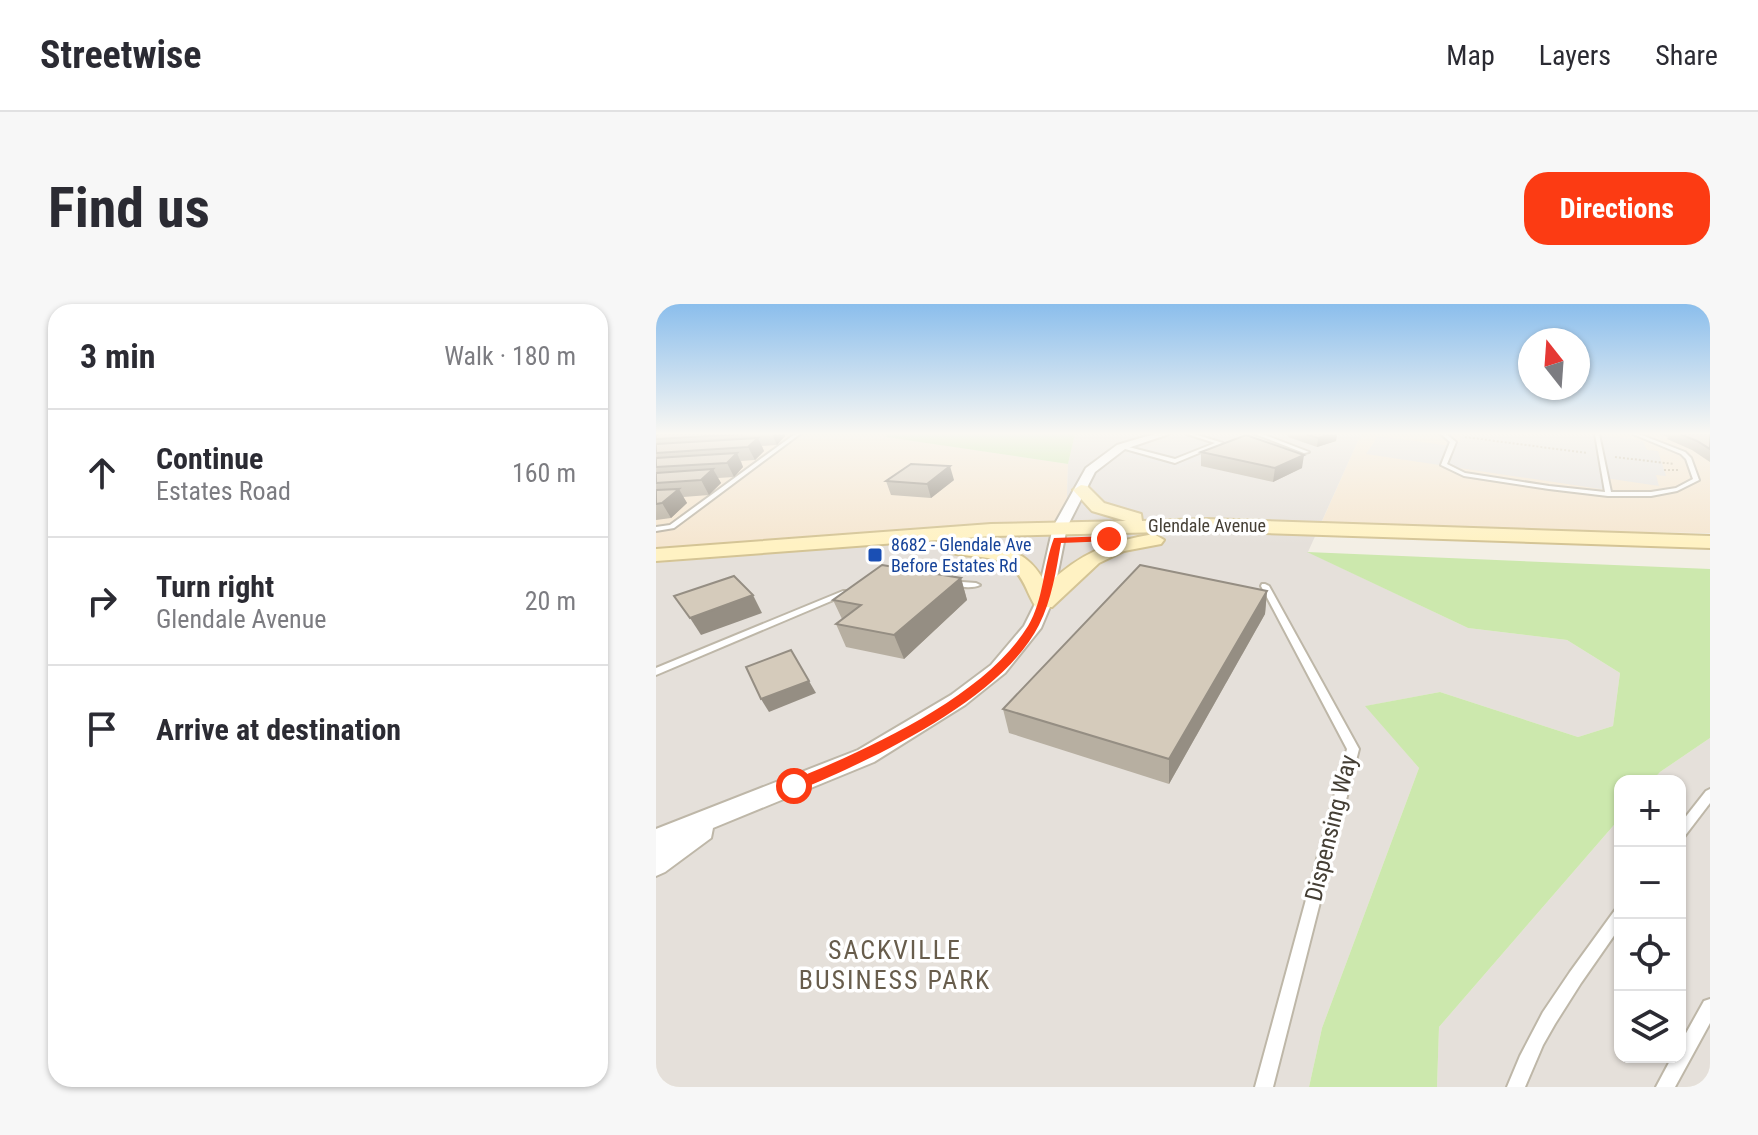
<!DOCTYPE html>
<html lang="en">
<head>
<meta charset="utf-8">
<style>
  :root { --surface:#fff; --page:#f7f7f7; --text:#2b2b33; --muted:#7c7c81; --line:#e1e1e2; --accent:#fc3b13 }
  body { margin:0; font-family:"Roboto Condensed",sans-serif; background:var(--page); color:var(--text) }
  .controls { position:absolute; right:24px; bottom:24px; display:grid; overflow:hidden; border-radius:16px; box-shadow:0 2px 6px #0004 }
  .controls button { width:72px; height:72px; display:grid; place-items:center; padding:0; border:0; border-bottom:2px solid var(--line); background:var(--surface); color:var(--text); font:40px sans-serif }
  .compass { position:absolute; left:862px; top:24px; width:72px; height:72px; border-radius:50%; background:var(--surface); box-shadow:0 2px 6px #0004; rotate:343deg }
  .stop { position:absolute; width:24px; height:24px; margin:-18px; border:6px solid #fc3b13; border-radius:50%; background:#fff }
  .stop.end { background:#fc3b13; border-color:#fff; box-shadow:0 2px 8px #0008 }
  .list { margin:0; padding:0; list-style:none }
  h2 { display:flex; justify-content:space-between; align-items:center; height:104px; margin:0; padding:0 32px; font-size:34px }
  h2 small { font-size:26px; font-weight:400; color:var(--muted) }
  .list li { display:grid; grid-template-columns:52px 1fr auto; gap:24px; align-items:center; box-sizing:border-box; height:128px; padding:0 32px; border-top:2px solid var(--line) }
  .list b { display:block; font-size:30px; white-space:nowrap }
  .list p { margin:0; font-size:26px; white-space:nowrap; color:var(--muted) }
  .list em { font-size:26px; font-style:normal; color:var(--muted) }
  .icon { flex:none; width:44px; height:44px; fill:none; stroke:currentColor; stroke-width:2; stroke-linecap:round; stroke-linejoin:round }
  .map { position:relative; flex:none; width:1054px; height:783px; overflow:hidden; border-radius:24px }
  header { display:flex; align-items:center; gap:48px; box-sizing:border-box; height:112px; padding:0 40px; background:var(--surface); border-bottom:2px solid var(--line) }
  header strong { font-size:38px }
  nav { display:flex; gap:44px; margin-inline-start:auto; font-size:28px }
  .intro { display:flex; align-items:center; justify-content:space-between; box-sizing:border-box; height:192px; padding:0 48px }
  h1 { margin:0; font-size:56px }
  .button { padding:20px 36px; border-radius:24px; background:var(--accent); color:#fff; font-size:28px; font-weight:700 }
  main { display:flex; gap:48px; padding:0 48px }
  aside { flex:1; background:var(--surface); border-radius:24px; box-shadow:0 2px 6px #0004 }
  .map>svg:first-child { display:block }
  .commercial { fill:#f5e6d0 }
  .industrial { fill:#e5e0da }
  .green { fill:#cce8ad }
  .parking { fill:#e4e1de }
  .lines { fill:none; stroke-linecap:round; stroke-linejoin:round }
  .lane-casing { stroke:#beb7a8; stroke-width:4 }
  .street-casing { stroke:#beb7a8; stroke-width:4 }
  .secondary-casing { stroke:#d4c495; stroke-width:4 }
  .path { stroke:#c0b399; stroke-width:2; stroke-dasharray:2 2; stroke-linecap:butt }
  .lane { fill:#fff; fill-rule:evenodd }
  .street { fill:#fff; fill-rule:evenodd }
  .secondary { fill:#fff2c3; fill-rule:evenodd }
  .wall { fill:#b7afa1 }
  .shaded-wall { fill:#958e83 }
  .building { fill:#d5cbbb; stroke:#958e83; stroke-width:2 }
  .route { fill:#fc3b13 }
  .transit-dot { fill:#1a4fb4; stroke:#fff; stroke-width:3 }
  .labels { text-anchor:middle; stroke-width:7; stroke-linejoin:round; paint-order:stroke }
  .far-street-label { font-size:18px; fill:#453f35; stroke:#fff }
  .far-transit-label { font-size:18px; fill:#164399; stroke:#fff; text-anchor:start }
  .near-street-label { font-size:24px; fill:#453f35; stroke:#fff }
  .near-neighbourhood-label { font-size:26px; letter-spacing:2px; fill:#685d4c; stroke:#fff }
</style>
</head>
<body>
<header>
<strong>Streetwise</strong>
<nav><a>Map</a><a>Layers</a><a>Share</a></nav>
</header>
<div class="intro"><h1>Find us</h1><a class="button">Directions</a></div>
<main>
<aside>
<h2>3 min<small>Walk · 180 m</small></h2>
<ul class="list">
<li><svg class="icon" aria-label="ahead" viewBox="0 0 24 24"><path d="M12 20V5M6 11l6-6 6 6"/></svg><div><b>Continue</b><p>Estates Road</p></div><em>160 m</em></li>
<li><svg class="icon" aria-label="right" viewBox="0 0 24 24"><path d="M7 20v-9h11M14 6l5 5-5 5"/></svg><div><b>Turn right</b><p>Glendale Avenue</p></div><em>20 m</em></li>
<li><svg class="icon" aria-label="arrive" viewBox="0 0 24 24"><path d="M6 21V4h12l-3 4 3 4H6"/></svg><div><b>Arrive at destination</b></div></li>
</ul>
</aside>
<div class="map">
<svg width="1054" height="783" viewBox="0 0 1054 783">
  <rect width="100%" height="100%" fill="#f3efe5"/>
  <g class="commercial">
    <path d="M0,130H232L231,133L412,160L410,225L0,259Z"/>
    <path d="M705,130H1054V229L663,224Z"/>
  </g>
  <g class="industrial">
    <path d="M419,130H705L652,248L812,324L911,336L964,369L957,422L922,433L784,388L710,402L763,464L666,724L653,783H0V259L410,225L412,160Z"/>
    <path d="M1054,434V783H781L783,723L964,514V753H1024V477H996L1004,468Z"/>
  </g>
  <g class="green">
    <path d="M232,130H419L412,160L230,133Z"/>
    <path d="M651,248L1054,265V434L1004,468L996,477H964V514L783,723L781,783H653L666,724L763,464L709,402L784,388L922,433L957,422L964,369L911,336L812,324Z"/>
  </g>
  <g class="parking">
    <path d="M530,130H561L575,133L567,137L582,141L522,164L469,152Z"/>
    <path d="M805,130H941L987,137L991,146L1002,147L1010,172L1000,171L1003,182L949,174L951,186L710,150L722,132L795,142L797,138H804Z"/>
  </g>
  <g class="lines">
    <defs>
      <g id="lane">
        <path d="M139,130H144L18,224L0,227V223L14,221Z"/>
        <path d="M531,130H538L567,139L519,159L462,143L465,141L519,155L559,139Z"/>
        <path d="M599,130H606L653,148L648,149Z"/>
        <path d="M785,130H790L800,138L791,160L809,169L893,182L949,188L939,130H943L955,188H995L1020,184L1037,175L1030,155L1025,150L977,130H983L1029,148L1035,154L1043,176L1021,187L995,192H952L893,185L808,172L785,161L794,138Z"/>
        <path d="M292,277L320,279L324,281C317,285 298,283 291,279Z"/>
        <path d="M606,280H609L613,282L703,445L617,783H599L691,445L605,282Z"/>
        <path d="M187,287H190L194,289L0,371V364Z"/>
        <path d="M1054,485V499L1028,533L1024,534V520L1050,487Z"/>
        <path d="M964,604V623L925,679L899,720L887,741L869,783H851L864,752L887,708L914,668L959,606Z"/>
        <path d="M1054,695V719L1019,783H1000L1016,753H1024V740L1048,697Z"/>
      </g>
      <path id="street" d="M498,130H513L469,145L439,168L411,223L396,298L385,324L349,369L309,401L218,458L57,524L55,534L9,568L0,572V525L202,446L295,391L335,361L368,322L380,298L397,223L430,164L461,141Z"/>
      <g id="secondary">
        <path d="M425,181L431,182L448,199L485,210L486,217L551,215L1054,232V244L551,227L335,232L0,257V245L335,220L470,217L436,207L417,186Z"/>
        <path d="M498,230L508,236L505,240L468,247L443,259L396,303H380C371,290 369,275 357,265C336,246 298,257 285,243C299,228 356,243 371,256C380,263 385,272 391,281C423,250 454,237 498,230Z"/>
      </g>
    </defs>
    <use href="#lane" class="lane-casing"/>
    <use href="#street" class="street-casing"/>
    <use href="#secondary" class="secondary-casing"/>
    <g class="path">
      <path d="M809,133L931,149"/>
      <path d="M959,153L1018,160"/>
      <path d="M1008,166H1024"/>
    </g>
    <use href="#lane" class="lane"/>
    <use href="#street" class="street"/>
    <use href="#secondary" class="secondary"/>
  </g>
  <g class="wall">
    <path d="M3,130H129V132L121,141L106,142L108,147L99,156L85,157L87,163L78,173L62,174L65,179L53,191L27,193L31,199L15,214L0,216V132Z"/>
    <path d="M633,130H681L680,137L661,143L632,133Z"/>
    <path d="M1004,130H1054V158L1036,146L1011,135L1012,133Z"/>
    <path d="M545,148L646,164L617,178L545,162Z"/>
    <path d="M298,176L275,194L235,191L230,177Z"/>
    <path d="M305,274L311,296L248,355L190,343L180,320L186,315L177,296Z"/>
    <path d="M611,287L609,310L513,480L353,429L347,405Z"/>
  </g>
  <g class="shaded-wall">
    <path d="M116,130H129V132L121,141Z"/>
    <path d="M676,130H681L680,137L661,143L662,134Z"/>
    <path d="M102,134L108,147L99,156L92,143Z"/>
    <path d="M81,149L87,163L78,173L71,159Z"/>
    <path d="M648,151L646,164L617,178L619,164Z"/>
    <path d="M294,162L298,176L275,194L271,180Z"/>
    <path d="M57,165L65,179L53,191L45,176Z"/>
    <path d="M23,185L31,199L15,214L6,199Z"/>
    <path d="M305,274L311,296L248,355L238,331Z"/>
    <path d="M611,287L609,310L513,480V455Z"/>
    <path d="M97,291L106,309L45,331L34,314Z"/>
    <path d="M153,377L160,389L113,408L105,395Z"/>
  </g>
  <g class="building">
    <path d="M3,130H86L0,135V132Z"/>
    <path d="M650,130H676L662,134Z"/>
    <path d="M1024,130H1054V145L1041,137Z"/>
    <path d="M590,131L648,151L619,164L545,148Z"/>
    <path d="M102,134L92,143L0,149V140Z"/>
    <path d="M81,149L71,159L0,163V154Z"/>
    <path d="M255,160L294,162L271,180L230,177Z"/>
    <path d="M57,165L45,176L0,179V169Z"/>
    <path d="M23,185L6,199L0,200V186Z"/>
    <path d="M226,261L305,274L238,331L180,320L205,301L177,296Z"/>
    <path d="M484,261L611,287L513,455L347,405Z"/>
    <path d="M78,272L97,291L34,314L18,292Z"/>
    <path d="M135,346L153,377L105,395L90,363Z"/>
  </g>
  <linearGradient id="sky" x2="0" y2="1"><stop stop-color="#8bbeec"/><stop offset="0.54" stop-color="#faf8f3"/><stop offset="1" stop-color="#faf8f3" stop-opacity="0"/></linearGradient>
  <rect width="1054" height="240" fill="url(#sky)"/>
  <path class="route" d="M453,232L456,237L405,239C400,267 396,295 383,321C345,396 217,455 143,486H132V478C208,447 328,394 372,322C388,295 387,263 398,234Z"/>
  <rect class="transit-dot" x="211" y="243" width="16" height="16" rx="4"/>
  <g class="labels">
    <g class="far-street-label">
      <text x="551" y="228">Glendale Avenue</text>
    </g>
    <g class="far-transit-label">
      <text x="235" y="247">8682 - Glendale Ave<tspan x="235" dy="21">Before Estates Rd</tspan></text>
    </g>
    <g class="near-street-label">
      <text transform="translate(675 524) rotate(-76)" y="8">Dispensing Way</text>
    </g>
    <g class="near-neighbourhood-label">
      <text x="239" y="655">SACKVILLE<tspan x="239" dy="30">BUSINESS PARK</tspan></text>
    </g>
  </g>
</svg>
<div class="controls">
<button>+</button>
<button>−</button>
<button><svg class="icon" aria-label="locate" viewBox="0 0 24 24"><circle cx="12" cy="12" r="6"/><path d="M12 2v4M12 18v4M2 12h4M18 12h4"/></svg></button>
<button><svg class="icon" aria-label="layers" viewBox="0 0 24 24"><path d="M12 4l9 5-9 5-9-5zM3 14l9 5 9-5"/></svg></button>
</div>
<svg class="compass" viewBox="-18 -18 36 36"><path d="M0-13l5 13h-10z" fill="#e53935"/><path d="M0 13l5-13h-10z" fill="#7c7c81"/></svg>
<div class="stop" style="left:138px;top:482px"></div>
<div class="stop end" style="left:453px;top:235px"></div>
</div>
</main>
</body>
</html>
